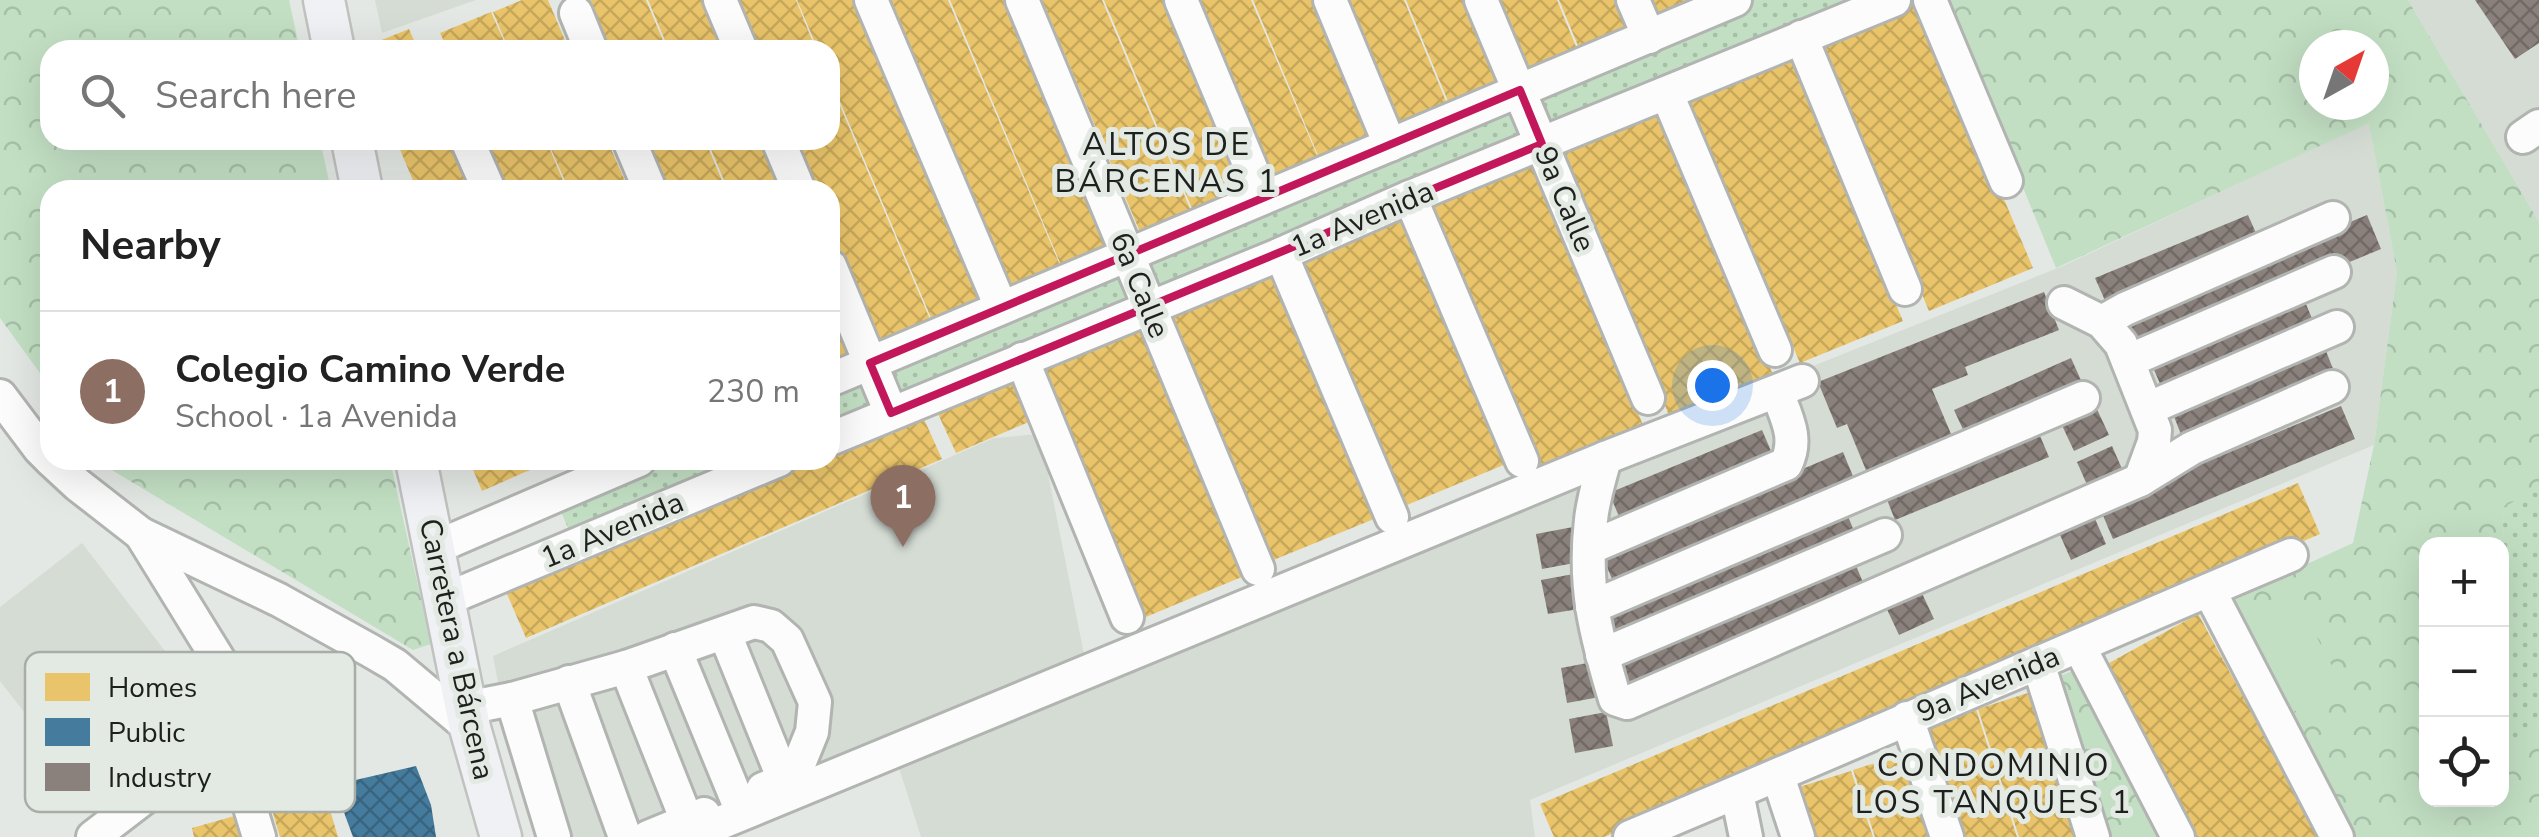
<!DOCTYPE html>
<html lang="en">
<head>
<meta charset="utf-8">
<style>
  :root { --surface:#fff; --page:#f2f2f2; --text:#222; --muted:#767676; --line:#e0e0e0; --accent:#0b8043 }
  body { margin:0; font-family:"Nunito Sans",sans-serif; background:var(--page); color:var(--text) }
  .controls { position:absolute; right:30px; bottom:30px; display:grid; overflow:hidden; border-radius:20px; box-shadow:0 10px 40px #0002 }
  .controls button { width:90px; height:90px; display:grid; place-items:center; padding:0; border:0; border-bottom:2px solid var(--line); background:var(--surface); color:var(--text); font:50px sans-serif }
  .compass { position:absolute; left:2299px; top:30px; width:90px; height:90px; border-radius:50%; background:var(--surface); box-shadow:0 10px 40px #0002; rotate:40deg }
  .you { position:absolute; left:1712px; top:385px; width:35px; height:35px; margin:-25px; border:8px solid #fff; border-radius:50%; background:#1a73e8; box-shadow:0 0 0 15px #1a73e833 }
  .badge { display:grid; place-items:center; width:65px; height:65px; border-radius:50%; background:var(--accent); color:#fff; font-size:32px; font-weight:700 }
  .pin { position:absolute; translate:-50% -82px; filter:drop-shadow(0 2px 5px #0008) }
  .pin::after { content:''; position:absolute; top:52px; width:35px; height:30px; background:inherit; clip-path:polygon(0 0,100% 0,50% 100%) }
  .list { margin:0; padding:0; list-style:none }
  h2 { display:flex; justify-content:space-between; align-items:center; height:130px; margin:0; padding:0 40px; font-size:42px }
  h2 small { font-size:32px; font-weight:400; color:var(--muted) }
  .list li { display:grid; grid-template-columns:65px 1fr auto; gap:30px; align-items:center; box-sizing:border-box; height:160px; padding:0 40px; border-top:2px solid var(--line) }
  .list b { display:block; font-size:38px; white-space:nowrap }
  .list p { margin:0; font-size:32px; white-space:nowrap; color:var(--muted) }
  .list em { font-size:32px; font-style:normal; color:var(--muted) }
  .icon { flex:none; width:55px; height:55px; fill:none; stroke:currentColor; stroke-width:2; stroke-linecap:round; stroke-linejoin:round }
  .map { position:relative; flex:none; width:2539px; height:837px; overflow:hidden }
  .search { position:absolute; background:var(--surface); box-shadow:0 10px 40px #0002; left:40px; top:40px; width:800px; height:110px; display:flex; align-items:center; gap:25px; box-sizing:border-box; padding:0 35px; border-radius:30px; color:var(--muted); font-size:38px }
  .panel { position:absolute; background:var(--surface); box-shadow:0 10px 40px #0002; left:40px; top:180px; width:800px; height:290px; border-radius:30px }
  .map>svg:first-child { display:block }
  .built { fill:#d4dcd4 }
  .grass { fill:url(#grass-dots) }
  .forest { fill:url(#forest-crowns); fill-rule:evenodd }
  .pitch { fill:#c2dfc3 }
  .homes { fill:url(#homes-cross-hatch) }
  .public { fill:url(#public-cross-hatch) }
  .industry { fill:url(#industry-cross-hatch) }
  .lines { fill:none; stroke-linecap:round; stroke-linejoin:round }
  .minor-casing { stroke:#b1b4b1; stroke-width:38 }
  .major-casing { stroke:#c0c2c0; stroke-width:45 }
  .minor { stroke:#fbfcfb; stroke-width:32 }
  .major { stroke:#eff1f4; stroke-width:40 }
  .marked { fill:none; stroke:#c2185b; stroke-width:8; stroke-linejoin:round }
  .labels { text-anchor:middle; stroke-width:10; stroke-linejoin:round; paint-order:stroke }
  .street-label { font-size:30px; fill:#1e201e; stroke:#e3e9e3 }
  .neighbourhood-label { font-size:32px; letter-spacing:2.5px; fill:#1e201e; stroke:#e3e9e3 }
  .key { fill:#e3e9e3; stroke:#a8ada8; stroke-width:2.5 }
  .key-label { font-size:28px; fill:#1e201e }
</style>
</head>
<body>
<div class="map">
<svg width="2539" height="837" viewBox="0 0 2539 837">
  <defs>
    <pattern id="grass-dots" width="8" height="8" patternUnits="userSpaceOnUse" patternTransform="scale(2.5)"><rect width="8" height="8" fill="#c2dfc3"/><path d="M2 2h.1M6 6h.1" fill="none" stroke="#a6bfa7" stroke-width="1.8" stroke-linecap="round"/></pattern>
    <pattern id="forest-crowns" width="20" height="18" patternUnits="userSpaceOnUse" patternTransform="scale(2.5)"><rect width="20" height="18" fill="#c2dfc3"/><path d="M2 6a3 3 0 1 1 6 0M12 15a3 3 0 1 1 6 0" fill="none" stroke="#a6bfa7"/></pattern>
    <pattern id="homes-cross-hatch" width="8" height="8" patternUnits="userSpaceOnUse" patternTransform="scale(2.5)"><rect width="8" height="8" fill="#e9c46a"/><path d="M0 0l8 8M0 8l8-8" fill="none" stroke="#c7a85b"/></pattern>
    <pattern id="public-cross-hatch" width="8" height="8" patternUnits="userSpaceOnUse" patternTransform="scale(2.5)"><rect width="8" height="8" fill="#457b9d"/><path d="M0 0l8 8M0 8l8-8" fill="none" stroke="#39647f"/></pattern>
    <pattern id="industry-cross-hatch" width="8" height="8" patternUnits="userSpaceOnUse" patternTransform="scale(2.5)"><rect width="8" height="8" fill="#8a817c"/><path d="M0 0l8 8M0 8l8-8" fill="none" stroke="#706965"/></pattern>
  </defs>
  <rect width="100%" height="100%" fill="#e4e8e4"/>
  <g class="built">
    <path d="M375,0H476L382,33Z"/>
    <path d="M2408,0H2539V222Z"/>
    <path d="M2369,122L2397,272L2374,445L1530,800L1535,837H921L898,765L1519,484L2065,265Z"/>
    <path d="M1040,434L1086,664L661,837H535L506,724L493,656L994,438Z"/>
    <path d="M82,543L215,716L97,806L0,681V607Z"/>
  </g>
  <g class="grass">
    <path d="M1735,0H1894L830,439V380Z"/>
    <path d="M639,460H779L576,546L554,496Z"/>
    <path d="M2539,489V727L2504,747L2503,506Z"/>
  </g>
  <g class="forest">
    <path d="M0,0H289L300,50H50V140H320L331,190H50V387L0,318Z"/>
    <path d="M1946,0H2408L2539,222V489L2503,507L2504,746L2539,727V837H2349L2228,600L2353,543L2374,445L2397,272L2369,123L2056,268ZM2314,45H2374V105H2314ZM2426,544H2502V800H2426Z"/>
    <path d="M103,460H390L431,644L413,650L110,469Z"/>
    <path d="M2073,671L2160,837H2108L2056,677Z"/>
  </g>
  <path class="pitch" d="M2293,592L2343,687L2293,712L2244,617Z"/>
  <g class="homes">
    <path d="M522,0H548L569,50H509L493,12Z"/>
    <path d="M586,0H646L667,50H607Z"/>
    <path d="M648,0H708L729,50H669Z"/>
    <path d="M735,0H796L816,50H756Z"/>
    <path d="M797,0H857L985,303L934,325L830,78V50H818Z"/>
    <path d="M888,0H948L1062,270L1011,291Z"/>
    <path d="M950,0H1010L1114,249L1063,270Z"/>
    <path d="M1042,0H1102L1191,211L1140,232Z"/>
    <path d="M1104,0H1164L1244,190L1193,211Z"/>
    <path d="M1192,0H1251L1319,160L1268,181Z"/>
    <path d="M1253,0H1313L1372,139L1320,160Z"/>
    <path d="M1344,0H1404L1448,106L1397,127Z"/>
    <path d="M1406,0H1466L1501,85L1450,106Z"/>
    <path d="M1497,0H1557L1577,49L1526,70Z"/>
    <path d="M1559,0H1619L1630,27L1579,48Z"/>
    <path d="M1646,0H1697L1653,18Z"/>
    <path d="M1921,2L2033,268L1929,311L1818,44Z"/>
    <path d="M491,12L508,50H448L440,33Z"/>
    <path d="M409,29L418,50H375L374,43Z"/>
    <path d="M1791,54L1903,321L1800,363L1688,97Z"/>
    <path d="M830,82L932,324L881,346L830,225V190H815L794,140H830Z"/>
    <path d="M1662,111L1774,377L1671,420L1559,153Z"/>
    <path d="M396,140H456L477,190H417Z"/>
    <path d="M485,140H546L567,190H507Z"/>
    <path d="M547,140H607L629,190H569Z"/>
    <path d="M645,140H705L726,190H666Z"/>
    <path d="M707,140H767L788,190H728Z"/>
    <path d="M1532,158L1643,425L1540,467L1429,201Z"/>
    <path d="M1402,217L1506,464L1402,507L1299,259Z"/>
    <path d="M1271,271L1374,519L1271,561L1168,314Z"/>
    <path d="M830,290L857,355L830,366Z"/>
    <path d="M1141,328L1244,576L1141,619L1038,371Z"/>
    <path d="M1008,370L1031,421L956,453L933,403Z"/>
    <path d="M919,408L942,459L526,638L504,587L798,460H831L830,446Z"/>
    <path d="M469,460H528L532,469L482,491Z"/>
    <path d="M2298,483L2320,534L1604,837H1554L1540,804Z"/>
    <path d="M2198,614L2320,837H2193L2100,668Z"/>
    <path d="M2031,692L2077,837H2019L1978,709Z"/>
    <path d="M1976,709L2017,837H1959L1923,726Z"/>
    <path d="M312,749L338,837H280L259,765Z"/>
    <path d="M1906,753L1933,837H1875L1853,770Z"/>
    <path d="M1851,771L1873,837H1815L1799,787Z"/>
    <path d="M245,813L252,837H194L192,828Z"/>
  </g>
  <path class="public" d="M416,766L431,805L436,837H353L334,785Z"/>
  <g class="industry">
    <path d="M2475,0H2539V43L2515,59Z"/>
    <path d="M2248,215L2260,242L2107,305L2095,278Z"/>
    <path d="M2367,215L2381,249L2139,349L2125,315Z"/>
    <path d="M2044,292L2059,330L1965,367L1968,375L1932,389L1954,441L1868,475L1847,424L1837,428L1818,382Z"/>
    <path d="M2305,302L2317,330L2164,393L2152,365Z"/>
    <path d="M2326,351L2337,379L2184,442L2173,414Z"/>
    <path d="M2071,358L2084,387L1967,438L1954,410Z"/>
    <path d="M2094,403L2109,435L2074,451L2059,419Z"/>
    <path d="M2341,406L2355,439L2113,539L2099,506Z"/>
    <path d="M2037,429L2049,457L1895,520L1884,492Z"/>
    <path d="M1762,430L1774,458L1621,521L1609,493Z"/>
    <path d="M2112,446L2126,478L2091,494L2077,462Z"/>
    <path d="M1843,452L1857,486L1615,586L1601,553Z"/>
    <path d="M1846,511L1859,544L1618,644L1604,611Z"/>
    <path d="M2092,512L2106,544L2071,560L2057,528Z"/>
    <path d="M1573,527L1580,562L1542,569L1536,534Z"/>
    <path d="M1854,561L1868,594L1626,694L1612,661Z"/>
    <path d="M1579,573L1585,608L1548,614L1541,580Z"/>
    <path d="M1919,587L1934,619L1899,635L1884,603Z"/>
    <path d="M1598,661L1605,696L1567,703L1561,668Z"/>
    <path d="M1606,712L1613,746L1575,753L1569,719Z"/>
  </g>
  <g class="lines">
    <defs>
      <g id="minor">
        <path d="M720,0L741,50"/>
        <path d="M871,0L1001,307"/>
        <path d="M1022,0L1258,569"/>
        <path d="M1181,0L1263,197"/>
        <path d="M1330,0L1390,145"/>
        <path d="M1481,0L1648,398"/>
        <path d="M1633,0L1649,37"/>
        <path d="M1930,0L2006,181"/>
        <path d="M576,13L591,50"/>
        <path d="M1801,37L1905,289"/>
        <path d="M1667,94L1775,350"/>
        <path d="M2523,137L2539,126"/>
        <path d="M467,140L489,190"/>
        <path d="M629,140L650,190"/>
        <path d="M778,140L799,190"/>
        <path d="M1410,197L1522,461"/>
        <path d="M1281,254L1392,517"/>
        <path d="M830,266L891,413"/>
        <path d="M2064,303L2102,322L2121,344L2155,430L2154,442L2140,480"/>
        <path d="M2102,322L2125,309L2333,218"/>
        <path d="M1022,359L1127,617"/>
        <path d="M2128,361L2334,272"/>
        <path d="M830,380L1735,0"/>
        <path d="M0,396L40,449L50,459"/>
        <path d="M2147,409L2337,327"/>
        <path d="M830,439L1281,254L1410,197L1894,0"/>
        <path d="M1605,458C1600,478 1593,499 1591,520C1583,587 1596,636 1615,699L1627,703L2140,480L2192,448L2332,387"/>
        <path d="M51,460L78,485L141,534L279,600L371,651L395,665L470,728"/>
        <path d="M434,548L639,460"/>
        <path d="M1589,548L1786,464C1799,438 1786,417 1777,392"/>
        <path d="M2209,590L2337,837"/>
        <path d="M444,600L779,460"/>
        <path d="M1592,607L2083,398"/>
        <path d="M725,634L784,780"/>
        <path d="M2079,646L2178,837"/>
        <path d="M675,649L737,800"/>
        <path d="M1602,655L1885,535"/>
        <path d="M2038,663L2093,837"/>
        <path d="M626,667L687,821"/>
        <path d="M569,682L625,837"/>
        <path d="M512,699L554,837"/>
        <path d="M466,708L512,699L626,667L754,622L771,626L787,640L815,702L812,732L799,764L784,780L763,789"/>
        <path d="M1907,718L1947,837"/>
        <path d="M1778,776L1798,837"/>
        <path d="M1737,793L1746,837"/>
        <path d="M246,794L259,837"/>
        <path d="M93,837L243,722L246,704L141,534"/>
        <path d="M648,837L704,814"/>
        <path d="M686,837L1605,458L1802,381"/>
        <path d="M1630,837C1851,745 2070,648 2291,555"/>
      </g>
      <g id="major">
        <path d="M324,0L334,50"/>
        <path d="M352,140L362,190"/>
        <path d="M416,460L470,728L501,837"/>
      </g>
    </defs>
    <use href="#minor" class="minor-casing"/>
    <use href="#major" class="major-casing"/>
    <use href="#minor" class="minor"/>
    <use href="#major" class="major"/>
  </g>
  <path class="marked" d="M1520,90L1542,144L891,413L870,363Z"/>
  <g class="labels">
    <g class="street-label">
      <text transform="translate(1565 199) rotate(67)" y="10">9a Calle</text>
      <text transform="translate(1362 219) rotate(-23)" y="10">1a Avenida</text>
      <text transform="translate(1140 285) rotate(68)" y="10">6a Calle</text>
      <text transform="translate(612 530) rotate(-23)" y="10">1a Avenida</text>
      <text transform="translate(457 649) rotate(78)" y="10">Carretera a Bárcena</text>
      <text transform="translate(1988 684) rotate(-23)" y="10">9a Avenida</text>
    </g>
    <g class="neighbourhood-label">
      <text x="1167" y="155">ALTOS DE<tspan x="1167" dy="37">BÁRCENAS 1</tspan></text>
      <text x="1994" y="776">CONDOMINIO<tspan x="1994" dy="37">LOS TANQUES 1</tspan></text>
    </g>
  </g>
  <rect x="25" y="652" width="330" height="160" rx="15" class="key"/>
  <rect x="45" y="673" width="45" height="28" fill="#e9c46a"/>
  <rect x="45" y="718" width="45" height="28" fill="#457b9d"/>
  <rect x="45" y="763" width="45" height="28" fill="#8a817c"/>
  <g class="key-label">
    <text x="108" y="697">Homes</text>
    <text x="108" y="742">Public</text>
    <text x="108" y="787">Industry</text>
  </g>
</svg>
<div class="controls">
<button>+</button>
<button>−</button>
<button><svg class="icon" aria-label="locate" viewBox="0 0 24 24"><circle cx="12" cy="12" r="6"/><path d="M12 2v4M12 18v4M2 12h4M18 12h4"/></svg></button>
</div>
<svg class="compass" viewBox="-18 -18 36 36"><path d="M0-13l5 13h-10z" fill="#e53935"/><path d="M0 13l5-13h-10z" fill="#767676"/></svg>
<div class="you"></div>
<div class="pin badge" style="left:903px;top:547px;background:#8d6e63">1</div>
<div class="search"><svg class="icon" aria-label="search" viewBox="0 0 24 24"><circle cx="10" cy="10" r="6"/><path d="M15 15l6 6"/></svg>Search here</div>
<section class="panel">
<h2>Nearby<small></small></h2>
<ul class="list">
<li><span class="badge" style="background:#8d6e63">1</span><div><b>Colegio Camino Verde</b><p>School · 1a Avenida</p></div><em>230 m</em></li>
</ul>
</section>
</div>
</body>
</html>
